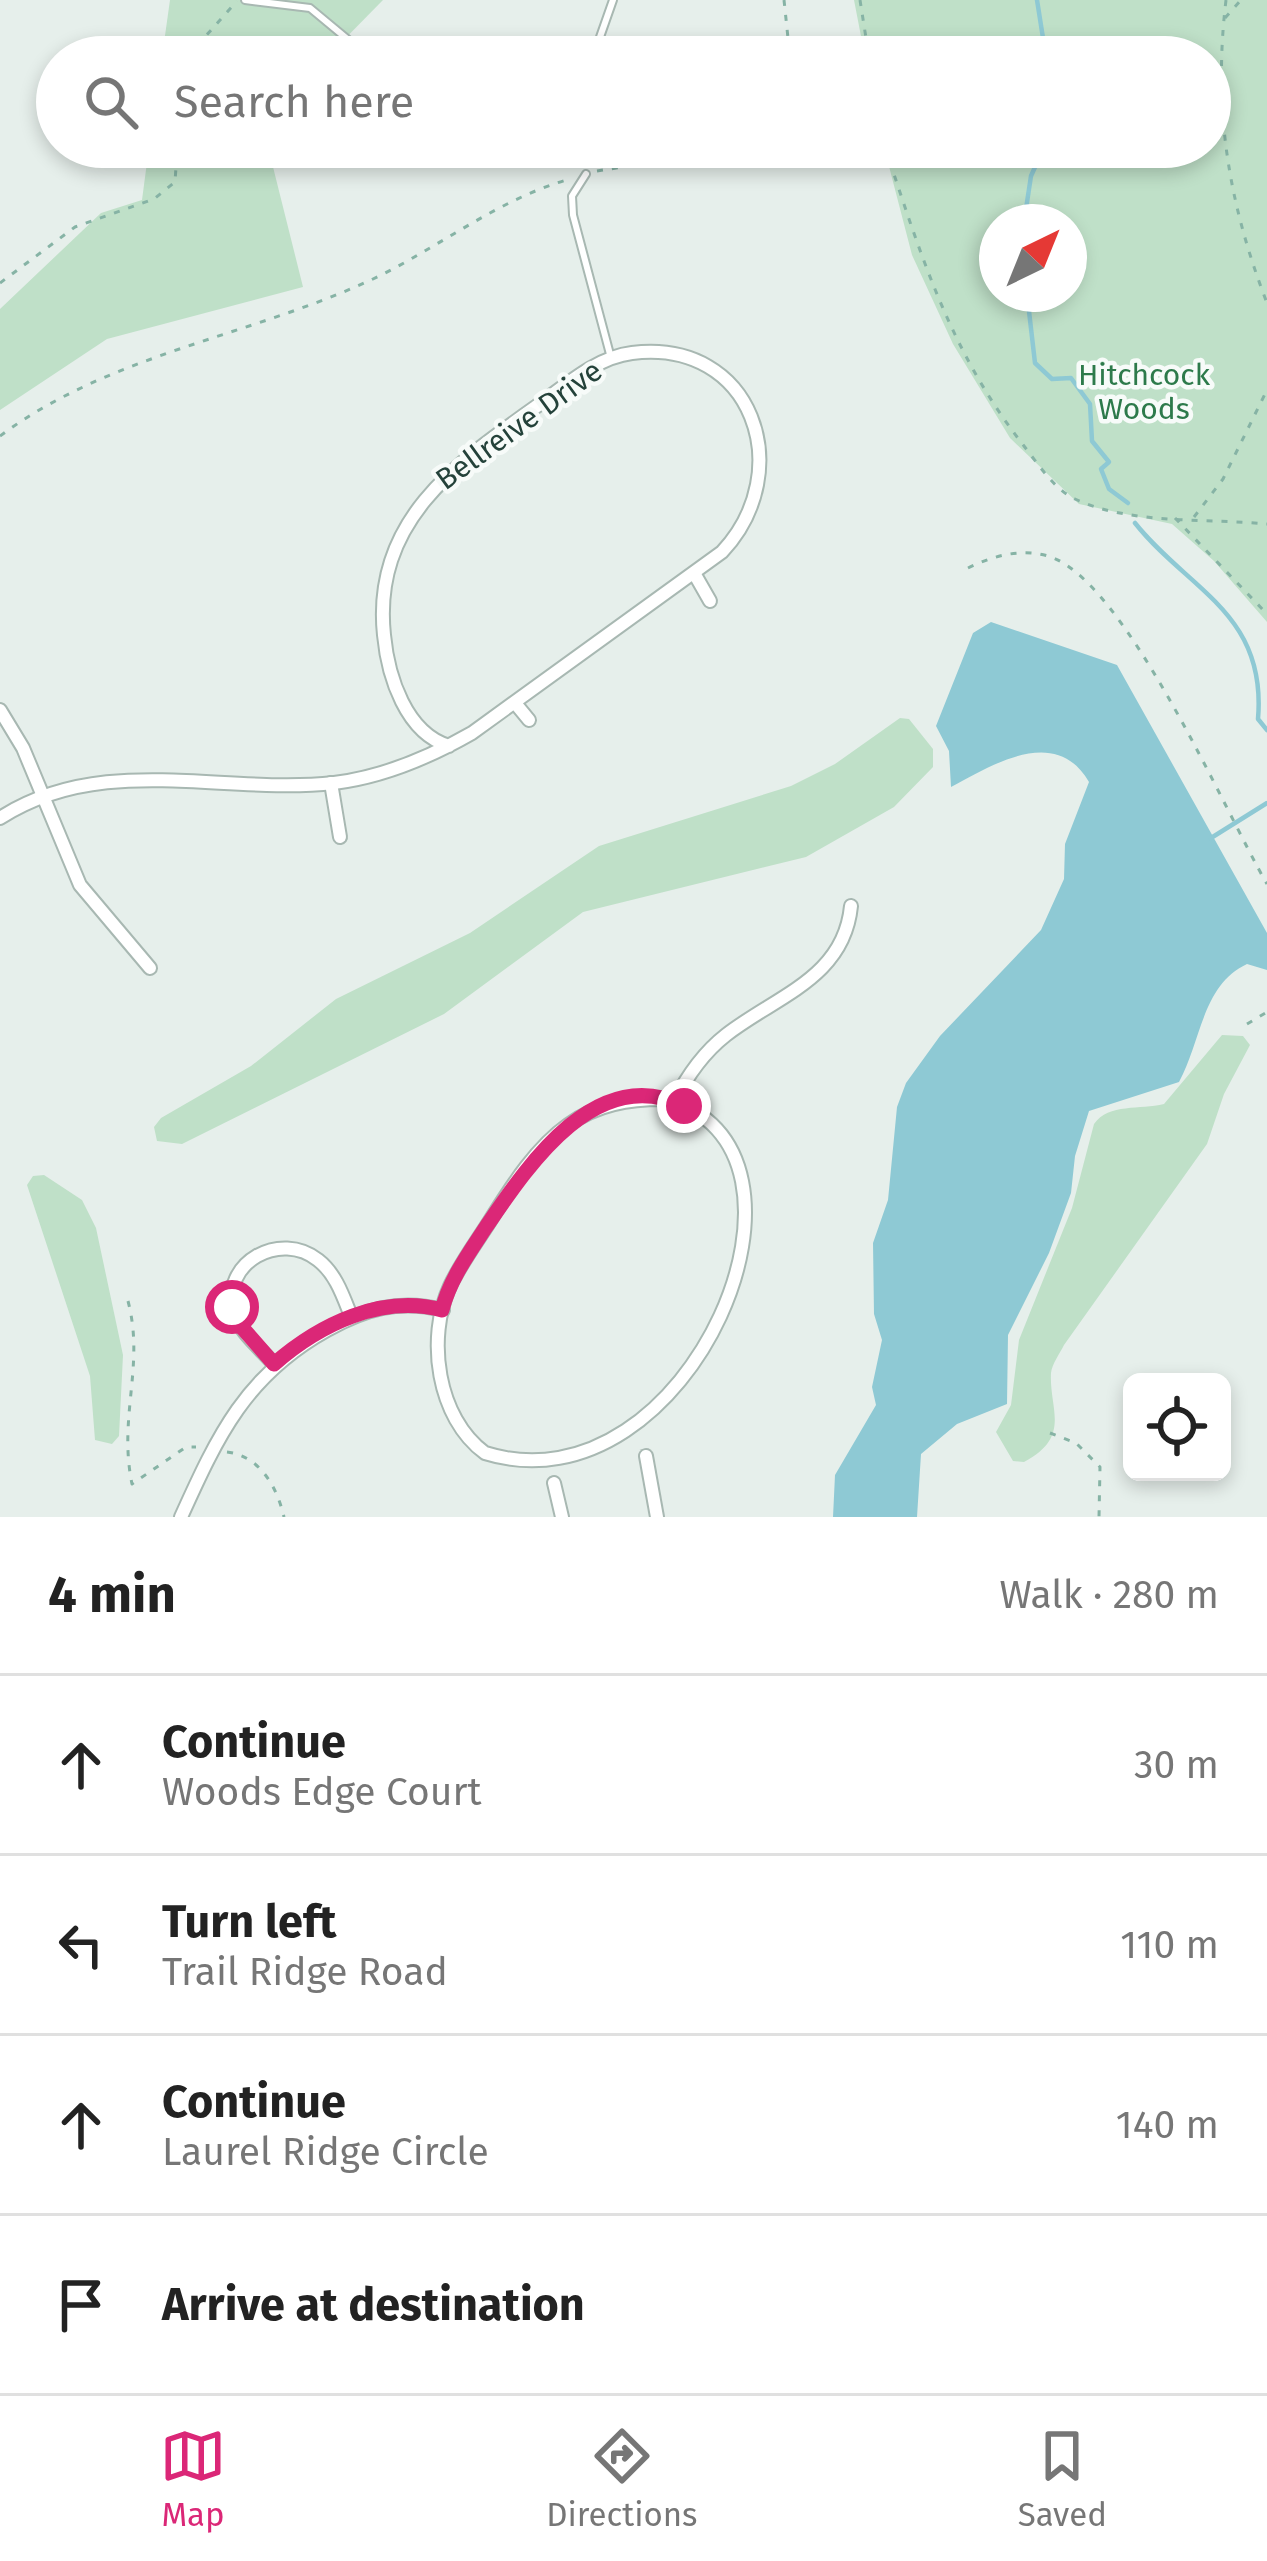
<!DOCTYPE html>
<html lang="en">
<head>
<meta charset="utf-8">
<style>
  :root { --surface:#fff; --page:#f2f2f2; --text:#222; --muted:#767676; --line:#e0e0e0; --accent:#db2777 }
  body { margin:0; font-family:"Fira Sans",sans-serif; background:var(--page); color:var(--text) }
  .controls { position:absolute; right:36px; bottom:36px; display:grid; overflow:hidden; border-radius:18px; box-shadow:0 6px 18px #0003 }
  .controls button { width:108px; height:108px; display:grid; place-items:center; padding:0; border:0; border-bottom:3px solid var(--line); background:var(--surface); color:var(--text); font:60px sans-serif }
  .compass { position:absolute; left:979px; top:204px; width:108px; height:108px; border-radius:50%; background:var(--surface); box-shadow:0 6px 18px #0003; rotate:43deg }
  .stop { position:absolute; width:36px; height:36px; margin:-27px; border:9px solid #db2777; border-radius:50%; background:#fff }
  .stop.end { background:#db2777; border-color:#fff; box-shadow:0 3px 12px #0008 }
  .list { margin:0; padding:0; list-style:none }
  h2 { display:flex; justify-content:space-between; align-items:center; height:156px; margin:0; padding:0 48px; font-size:51px }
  h2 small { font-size:39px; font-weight:400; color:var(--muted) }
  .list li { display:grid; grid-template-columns:78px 1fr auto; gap:36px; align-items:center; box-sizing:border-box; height:180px; padding:0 48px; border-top:3px solid var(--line) }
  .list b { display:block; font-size:45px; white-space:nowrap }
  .list p { margin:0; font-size:39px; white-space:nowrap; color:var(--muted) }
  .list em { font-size:39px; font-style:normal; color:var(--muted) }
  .icon { flex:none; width:66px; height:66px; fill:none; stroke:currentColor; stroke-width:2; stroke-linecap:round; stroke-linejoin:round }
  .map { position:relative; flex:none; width:1267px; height:1517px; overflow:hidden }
  .search { position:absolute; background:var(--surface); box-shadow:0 6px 18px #0003; left:36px; right:36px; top:36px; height:132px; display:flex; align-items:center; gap:30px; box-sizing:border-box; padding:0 42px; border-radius:66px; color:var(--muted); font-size:45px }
  .sheet { height:876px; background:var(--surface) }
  nav { display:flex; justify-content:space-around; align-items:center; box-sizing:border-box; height:168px; border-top:3px solid var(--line); background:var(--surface); font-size:33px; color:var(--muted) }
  nav a { display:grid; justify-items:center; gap:6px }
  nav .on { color:var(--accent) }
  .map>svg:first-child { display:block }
  .green { fill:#bfe0c8; fill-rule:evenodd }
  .water { fill:#8ec9d4 }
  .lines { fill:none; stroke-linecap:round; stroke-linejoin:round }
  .stream { stroke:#8ec9d4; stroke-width:4.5 }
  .lane-casing { stroke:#a8b8b2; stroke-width:10 }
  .street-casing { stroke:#a8b8b2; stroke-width:16 }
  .path { stroke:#86b3a5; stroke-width:3; stroke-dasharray:6 9; stroke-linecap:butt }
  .lane { stroke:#fff; stroke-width:6 }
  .street { stroke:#fff; stroke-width:12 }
  .route { stroke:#db2777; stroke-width:15 }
  .labels { text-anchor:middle; stroke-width:9; stroke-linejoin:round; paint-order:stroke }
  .park-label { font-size:30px; fill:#2d7a4b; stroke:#f7fbf9 }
  .street-label { font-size:30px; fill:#24423a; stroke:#f7fbf9 }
</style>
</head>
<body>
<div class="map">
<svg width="1267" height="1517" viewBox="0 0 1267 1517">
  <rect width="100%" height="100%" fill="#e6efeb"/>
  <g class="green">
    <path d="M170,0H383L327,57H162Z"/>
    <path d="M854,0H1267V622L1214,561L1172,524L1079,504L1010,438L953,344L912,255L884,147H1210V57H865ZM997,222H1069V294H997Z"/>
    <path d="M149,147H268L303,287L107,339L0,410V309L101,213L142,200Z"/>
    <path d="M900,718L909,719L933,749V767L894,807L806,857L583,912L444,1014L182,1144L157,1141L154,1127L161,1118L251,1066L336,999L470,933L599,846L791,786L835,764Z"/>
    <path d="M1222,1035L1243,1036L1250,1045L1224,1094L1207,1144L1064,1345C1060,1353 1052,1364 1051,1373C1049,1409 1072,1437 1024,1462L1013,1461L996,1432L1011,1405L1019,1340L1072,1208L1094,1124C1109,1103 1140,1110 1164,1104Z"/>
    <path d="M44,1175L82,1200L96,1228L123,1355L119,1436L112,1444L95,1440L90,1376L27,1185L33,1176Z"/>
  </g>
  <path class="water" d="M991,622L1117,665L1267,933V970L1247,964C1202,985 1201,1042 1179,1082L1089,1111L1075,1156L1071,1193L1049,1253L1008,1335L1007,1404L957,1424L921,1454L917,1517H833L835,1475L876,1405L872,1387L882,1340L874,1314L873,1243L888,1200L897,1107L906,1083L940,1036L1041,930L1064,879L1065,844L1089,782C1056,725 994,764 951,787L949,751L936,726L973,633Z"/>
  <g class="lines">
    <g class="stream">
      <path d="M1037,0L1046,57"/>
      <path d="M1024,222L1031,176L1044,147"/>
      <path d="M1027,294L1035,363L1052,379L1071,378L1090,404L1092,441L1109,462L1101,469L1109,489L1128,503"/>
      <path d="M1135,523C1188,590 1267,613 1258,719L1267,730"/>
      <path d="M1211,838L1267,803"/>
    </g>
    <defs>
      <g id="lane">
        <path d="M245,0L310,8L369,57"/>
        <path d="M593,57L613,0"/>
        <path d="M586,174L572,196L573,215L611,358"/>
      </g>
      <g id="street">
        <path d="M694,573L710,601"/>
        <path d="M515,703L529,720"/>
        <path d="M0,710L23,748L80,885L150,968"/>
        <path d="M331,783L340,837"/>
        <path d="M0,818C103,752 221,795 334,783C384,777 430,757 472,733L722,552C798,471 753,338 632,353C597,357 565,386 537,406C455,464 372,522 384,635C388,677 406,733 449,746"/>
        <path d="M663,1099C848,1142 690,1517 485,1453C437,1418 426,1338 450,1286C462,1261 479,1239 493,1216C513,1184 537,1147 568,1125C597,1104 629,1099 663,1099Z"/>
        <path d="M674,1102C687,1076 703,1053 726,1035C776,996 844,978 851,906"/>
        <path d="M273,1363C260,1348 239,1332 234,1312C220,1262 281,1230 318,1260C336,1274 343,1296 351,1316"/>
        <path d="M646,1456L657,1517"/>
        <path d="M554,1483L562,1517"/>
        <path d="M181,1517C218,1435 246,1375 327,1330C365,1309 399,1299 443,1310"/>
      </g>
    </defs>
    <use href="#lane" class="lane-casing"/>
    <use href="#street" class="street-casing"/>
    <g class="path">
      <path d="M784,0L790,57"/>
      <path d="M860,0L869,57"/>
      <path d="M1226,0C1213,108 1228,202 1267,303"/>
      <path d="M1225,18L1241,0"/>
      <path d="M187,57L237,1"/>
      <path d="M885,147C922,259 951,353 1024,446C1038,464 1055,490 1075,499C1130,525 1207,518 1267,524"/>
      <path d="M597,171L754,147"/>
      <path d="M0,283L75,227L154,199L175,182L176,167L163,147"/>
      <path d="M0,436C110,354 251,336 373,279C440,247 498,199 570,179"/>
      <path d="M1194,517L1223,479L1267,390"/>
      <path d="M1175,518L1267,614"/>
      <path d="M968,568C993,556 1020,548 1048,556C1125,579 1224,810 1267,884"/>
      <path d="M1247,1024L1267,1012"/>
      <path d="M128,1301C145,1366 118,1416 132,1484L186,1447H196"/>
      <path d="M1050,1433L1076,1443L1100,1467L1099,1517"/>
      <path d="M227,1452C260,1456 277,1487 284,1517"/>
    </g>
    <use href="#lane" class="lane"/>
    <use href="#street" class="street"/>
  </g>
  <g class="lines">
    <path class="route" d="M232,1307L239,1324L274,1364C320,1324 382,1294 442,1310C450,1279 469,1253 486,1227C527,1167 596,1062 684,1106"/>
  </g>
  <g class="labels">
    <g class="park-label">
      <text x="1144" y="385">Hitchcock<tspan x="1144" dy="34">Woods</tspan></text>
    </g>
    <g class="street-label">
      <text transform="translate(519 425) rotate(-36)" y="10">Bellreive Drive</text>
    </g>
  </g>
</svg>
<div class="controls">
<button><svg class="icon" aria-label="locate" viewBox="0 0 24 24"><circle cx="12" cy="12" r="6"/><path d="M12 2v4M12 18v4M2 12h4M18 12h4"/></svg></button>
</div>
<svg class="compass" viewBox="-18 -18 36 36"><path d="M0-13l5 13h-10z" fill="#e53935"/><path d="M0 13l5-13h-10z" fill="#767676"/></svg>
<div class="stop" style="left:232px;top:1307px"></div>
<div class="stop end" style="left:684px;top:1106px"></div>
<div class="search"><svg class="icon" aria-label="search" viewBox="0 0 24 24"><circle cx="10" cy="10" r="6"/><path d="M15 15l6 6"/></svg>Search here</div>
</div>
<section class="sheet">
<h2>4 min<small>Walk · 280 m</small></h2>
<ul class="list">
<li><svg class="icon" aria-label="ahead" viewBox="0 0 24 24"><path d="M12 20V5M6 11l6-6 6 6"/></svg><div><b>Continue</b><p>Woods Edge Court</p></div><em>30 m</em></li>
<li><svg class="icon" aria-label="left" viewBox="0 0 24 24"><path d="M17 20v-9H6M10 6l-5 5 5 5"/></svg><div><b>Turn left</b><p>Trail Ridge Road</p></div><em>110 m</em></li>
<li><svg class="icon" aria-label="ahead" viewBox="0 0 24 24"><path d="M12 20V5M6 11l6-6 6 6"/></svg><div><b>Continue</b><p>Laurel Ridge Circle</p></div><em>140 m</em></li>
<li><svg class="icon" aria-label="arrive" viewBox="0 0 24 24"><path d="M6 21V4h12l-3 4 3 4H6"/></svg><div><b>Arrive at destination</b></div></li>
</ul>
</section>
<nav>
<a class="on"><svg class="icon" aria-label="map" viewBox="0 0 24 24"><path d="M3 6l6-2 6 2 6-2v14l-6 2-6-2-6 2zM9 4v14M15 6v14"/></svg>Map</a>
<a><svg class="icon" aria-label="directions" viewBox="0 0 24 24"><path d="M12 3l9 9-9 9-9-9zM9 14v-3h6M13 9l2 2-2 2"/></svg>Directions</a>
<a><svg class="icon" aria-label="saved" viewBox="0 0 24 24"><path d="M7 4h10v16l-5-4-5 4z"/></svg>Saved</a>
</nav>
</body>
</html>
